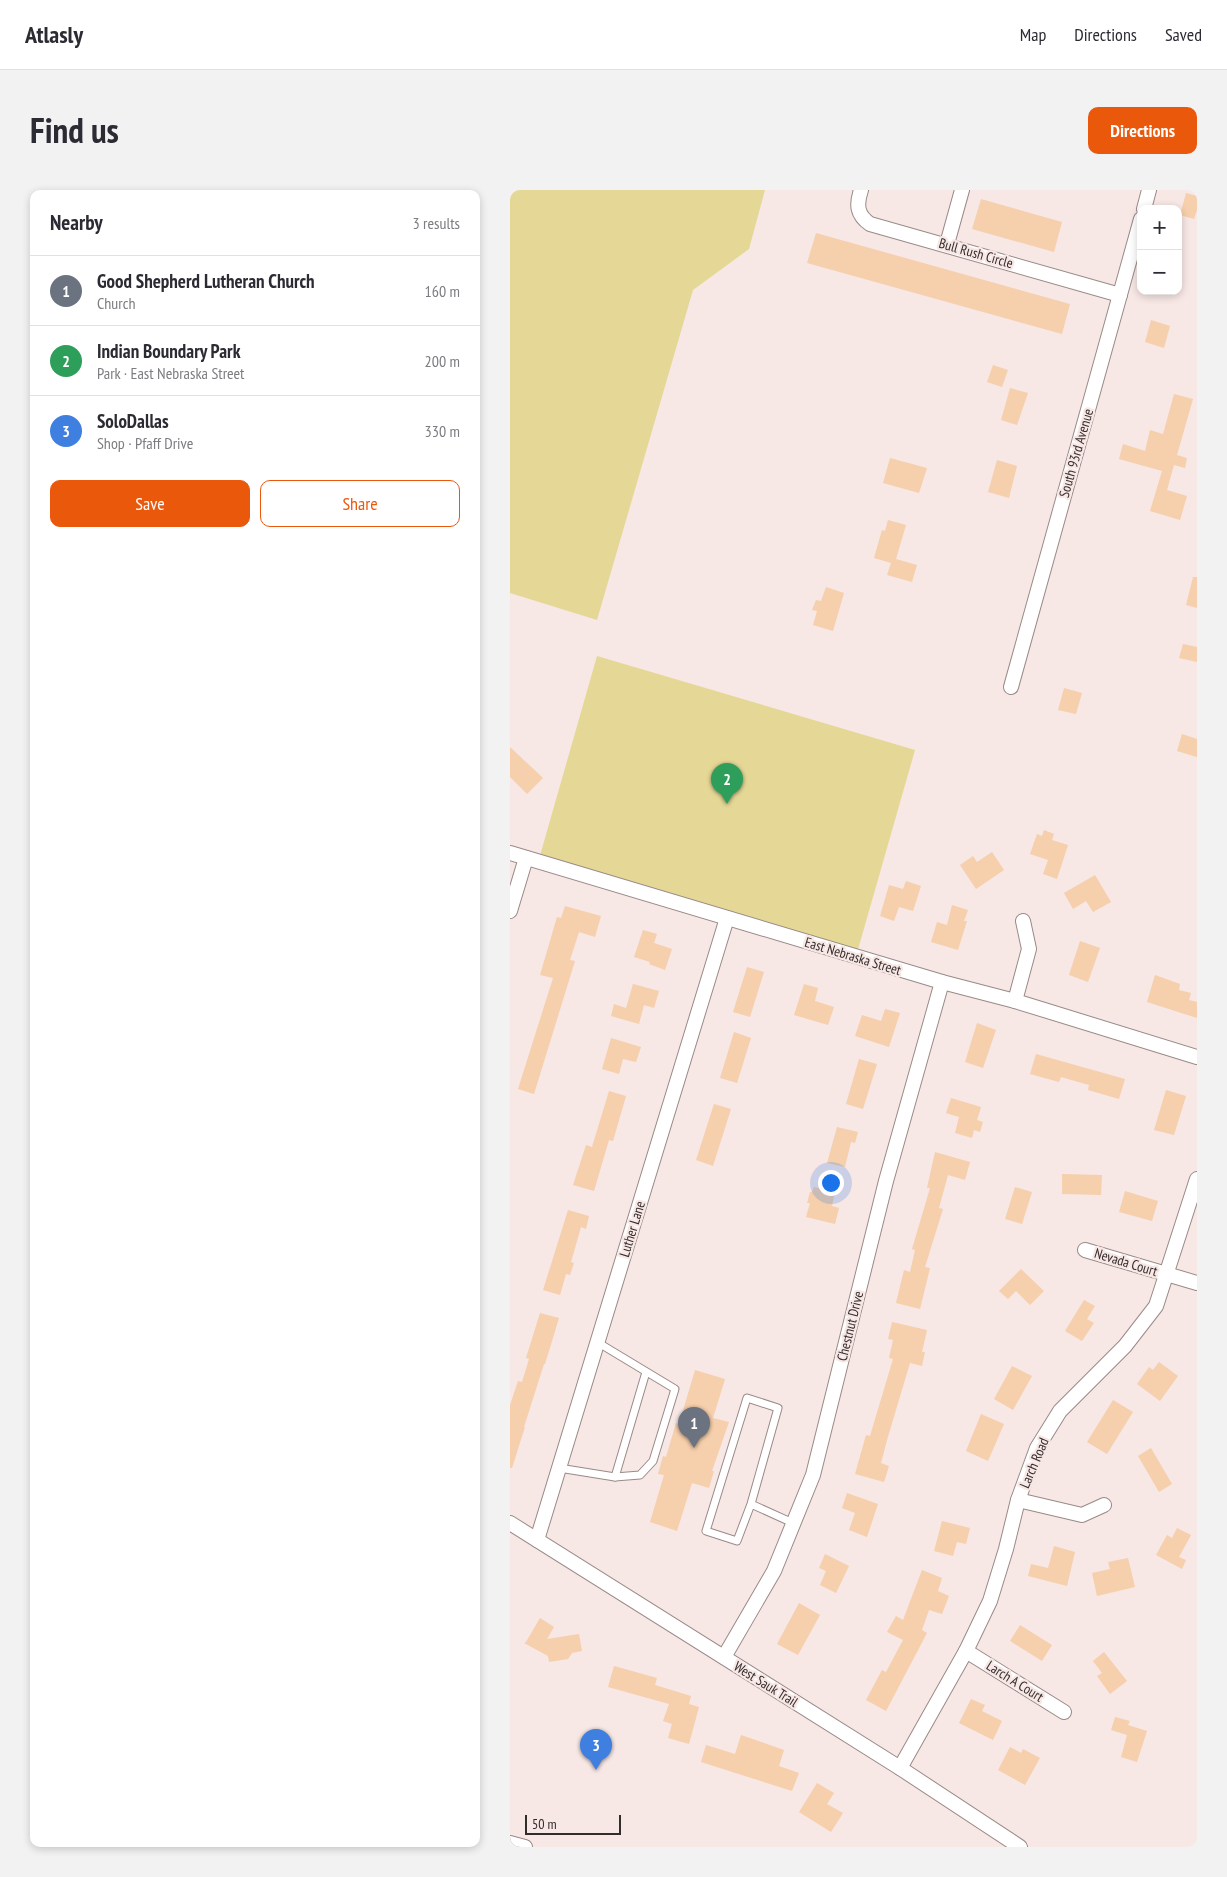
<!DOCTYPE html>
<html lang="en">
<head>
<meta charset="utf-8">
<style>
  :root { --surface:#fff; --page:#f2f2f3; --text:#2b2b33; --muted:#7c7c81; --line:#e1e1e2; --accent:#ea580c }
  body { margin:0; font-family:"PT Sans Narrow",sans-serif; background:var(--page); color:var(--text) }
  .controls { position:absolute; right:15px; top:15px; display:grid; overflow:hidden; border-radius:10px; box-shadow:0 2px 8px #0003 }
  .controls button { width:45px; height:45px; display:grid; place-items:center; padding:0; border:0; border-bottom:1px solid var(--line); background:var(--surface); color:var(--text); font:25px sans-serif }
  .scale { position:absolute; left:15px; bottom:12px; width:96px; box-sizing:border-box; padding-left:5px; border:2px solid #322c2b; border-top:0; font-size:14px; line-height:18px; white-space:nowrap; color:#322c2b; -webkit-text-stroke:4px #f7e7e5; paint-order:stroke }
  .you { position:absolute; left:320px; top:992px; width:18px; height:18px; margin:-12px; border:4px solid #fff; border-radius:50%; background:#1a73e8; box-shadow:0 0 0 8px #1a73e833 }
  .badge { display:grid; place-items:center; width:32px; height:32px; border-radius:50%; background:var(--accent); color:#fff; font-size:16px; font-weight:700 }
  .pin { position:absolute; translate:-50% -41px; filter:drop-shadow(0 1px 2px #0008) }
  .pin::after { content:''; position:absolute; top:26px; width:18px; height:15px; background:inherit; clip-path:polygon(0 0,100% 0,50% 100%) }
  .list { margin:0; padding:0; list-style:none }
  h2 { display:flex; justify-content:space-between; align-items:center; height:65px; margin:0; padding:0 20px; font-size:21px }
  h2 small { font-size:16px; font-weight:400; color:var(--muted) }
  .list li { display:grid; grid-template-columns:32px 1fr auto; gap:15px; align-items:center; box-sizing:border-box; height:70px; padding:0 20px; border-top:1px solid var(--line) }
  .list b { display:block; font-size:19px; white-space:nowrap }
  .list p { margin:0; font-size:16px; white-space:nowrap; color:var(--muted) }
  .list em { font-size:16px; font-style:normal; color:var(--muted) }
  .actions { display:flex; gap:10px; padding:15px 20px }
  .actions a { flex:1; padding:11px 0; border:1px solid var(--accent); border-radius:10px; text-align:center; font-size:18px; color:var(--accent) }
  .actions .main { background:var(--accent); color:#fff }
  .map { position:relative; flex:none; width:687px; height:1657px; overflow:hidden; border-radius:10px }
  header { display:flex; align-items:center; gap:30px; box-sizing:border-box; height:70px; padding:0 25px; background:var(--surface); border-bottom:1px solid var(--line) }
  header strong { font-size:24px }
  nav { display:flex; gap:28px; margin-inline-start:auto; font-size:18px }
  .intro { display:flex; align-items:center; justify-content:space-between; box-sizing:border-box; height:120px; padding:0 30px }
  h1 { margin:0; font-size:35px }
  .button { padding:12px 22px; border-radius:10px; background:var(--accent); color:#fff; font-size:18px; font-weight:700 }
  main { display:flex; gap:30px; padding:0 30px }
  aside { flex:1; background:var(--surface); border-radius:10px; box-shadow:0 2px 8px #0003 }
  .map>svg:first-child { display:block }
  .green { fill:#e5d896 }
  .building { fill:#f6cfac }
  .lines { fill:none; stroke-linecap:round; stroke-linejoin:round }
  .service-casing { stroke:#998a88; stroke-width:9 }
  .minor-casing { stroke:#998a88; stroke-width:16 }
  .service { stroke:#fff; stroke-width:7 }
  .minor { stroke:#fff; stroke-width:14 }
  .labels { text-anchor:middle; stroke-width:4.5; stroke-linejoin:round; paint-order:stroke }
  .street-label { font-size:14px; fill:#322c2b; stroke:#f7e7e5 }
</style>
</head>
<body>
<header>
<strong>Atlasly</strong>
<nav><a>Map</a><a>Directions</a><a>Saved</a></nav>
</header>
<div class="intro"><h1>Find us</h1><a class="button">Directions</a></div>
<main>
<aside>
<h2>Nearby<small>3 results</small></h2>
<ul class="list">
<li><span class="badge" style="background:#6b7280">1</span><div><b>Good Shepherd Lutheran Church</b><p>Church</p></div><em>160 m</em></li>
<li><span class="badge" style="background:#2e9e5b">2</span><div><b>Indian Boundary Park</b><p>Park · East Nebraska Street</p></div><em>200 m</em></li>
<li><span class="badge" style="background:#3f7fe0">3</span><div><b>SoloDallas</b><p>Shop · Pfaff Drive</p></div><em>330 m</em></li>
</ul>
<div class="actions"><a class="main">Save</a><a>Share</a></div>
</aside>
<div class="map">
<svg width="687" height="1657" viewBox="0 0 687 1657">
  <rect width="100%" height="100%" fill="#f7e7e5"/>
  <g class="green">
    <path d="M0,0H255L239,59L183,100L87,430L0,403Z"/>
    <path d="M87,466L405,560L347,763L29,669Z"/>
  </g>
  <g class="building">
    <path d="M676,3L687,6V20L684,29L670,25Z"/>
    <path d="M471,9L552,32L544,62L462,39Z"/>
    <path d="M306,43L560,114L552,144L297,73Z"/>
    <path d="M641,130L660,136L654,158L635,152Z"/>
    <path d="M483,175L498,180L492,197L477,192Z"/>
    <path d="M500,198L518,203L507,235L491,230Z"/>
    <path d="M664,204L683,209L667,265L677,268L675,278L664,275L657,300L677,306L670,330L640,321L652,281L609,269L613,254L635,261L640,240L653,244Z"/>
    <path d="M380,268L417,278L409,303L373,293Z"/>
    <path d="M487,270L507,276L499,308L478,302Z"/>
    <path d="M378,330L396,335L386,369L407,375L402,392L377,385L381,373L364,368L372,340L375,341Z"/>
    <path d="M683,387H687V418L676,415Z"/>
    <path d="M316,397L334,403L323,441L303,435L307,421L302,420L306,410L311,411Z"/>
    <path d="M673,454L687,457V472L669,468Z"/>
    <path d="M554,498L572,503L566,524L548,520Z"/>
    <path d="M672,544L687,549V567L667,561Z"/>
    <path d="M0,557L33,588L17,604L0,587Z"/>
    <path d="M534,640L544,644L542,650L558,655L547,689L533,684L538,670L520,664L527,644L532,646Z"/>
    <path d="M482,662L494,680L466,699L450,675L463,666L467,672Z"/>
    <path d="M585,685L601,712L583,722L576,711L563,719L554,703Z"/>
    <path d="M396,691L411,696L403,721L389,717L384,731L370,726L379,695L393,699Z"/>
    <path d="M442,715L458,720L454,731H457L448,760L421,752L427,732L437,735Z"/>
    <path d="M55,716L91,726L85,747L69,742L60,770L65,771L24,904L8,899L43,788L30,785L47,727L51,728Z"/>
    <path d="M133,740L147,744L144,753L162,759L155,780L139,774L140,772L124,767Z"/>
    <path d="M570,751L590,758L578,792L559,785Z"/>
    <path d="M237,777L254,782L240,827L223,822Z"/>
    <path d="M645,785L670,794L669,800L681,803L679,810L687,812V828L637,812Z"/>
    <path d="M123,794L149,801L144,818L134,815L129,834L101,826L104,814L116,818Z"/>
    <path d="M294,794L308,798L305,811L324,817L318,835L284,825Z"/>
    <path d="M375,819L390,823L379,857L345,846L352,825L371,831Z"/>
    <path d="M467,833L486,840L473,878L455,872Z"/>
    <path d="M224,842L241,848L227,893L210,888Z"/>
    <path d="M101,848L131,857L126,872L113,869L109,884L92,879Z"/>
    <path d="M526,864L615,889L609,909L578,900L579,895L551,887L549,892L520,884Z"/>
    <path d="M349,869L367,874L353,919L336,914Z"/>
    <path d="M656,900L676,906L664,945L644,940Z"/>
    <path d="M99,901L116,906L103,951L99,950L84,1001L63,995L76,955L82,957Z"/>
    <path d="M441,908L471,917L467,930L473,932L470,942L464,940L462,948L445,943L449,927L436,923Z"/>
    <path d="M204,914L221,919L203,976L186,970Z"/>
    <path d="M327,937L348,942L345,953L341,952L335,977L317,973Z"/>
    <path d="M425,962L460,972L455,990L438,985L429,1018L433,1019L415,1077L420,1078L410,1119L386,1113L394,1080L400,1082L405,1060L402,1059L420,998H417Z"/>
    <path d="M552,984L592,985L591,1005L552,1004Z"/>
    <path d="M304,997L325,1002L322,1016L329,1018L325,1034L296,1027L300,1013H297L300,1002H302Z"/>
    <path d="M505,997L522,1002L512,1034L495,1029Z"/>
    <path d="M615,1001L648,1011L642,1031L609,1022Z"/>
    <path d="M58,1020L79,1026L76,1039L71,1037L61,1072L64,1073L60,1085L56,1084L50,1105L33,1100Z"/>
    <path d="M511,1079L534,1101L520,1115L506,1101L498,1109L489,1101Z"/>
    <path d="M574,1110L585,1116L577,1129L584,1133L572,1151L555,1141Z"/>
    <path d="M30,1123L49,1128L35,1174H34L14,1237H15L2,1278H0V1215L8,1191L12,1192L19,1169L16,1168Z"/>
    <path d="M382,1132L417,1140L412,1162H415L412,1176L400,1173L377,1250L371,1273L379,1276L374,1292L345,1284L356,1245L360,1246L383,1169L379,1168L383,1150L378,1149Z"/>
    <path d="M649,1172L668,1186L650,1211L627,1194L639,1177L643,1180Z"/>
    <path d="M502,1176L522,1186L503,1220L484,1209Z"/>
    <path d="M185,1180L215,1189L203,1228L219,1232L202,1281H204L199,1298L182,1293L167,1341L140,1332L154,1285L148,1284L153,1266L156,1267L166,1233L169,1234Z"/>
    <path d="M603,1210L623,1222L597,1264L577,1252Z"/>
    <path d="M471,1224L494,1234L478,1271L456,1261Z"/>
    <path d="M641,1258L662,1294L649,1302L628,1266Z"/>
    <path d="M337,1303L368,1314L357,1347L339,1340L345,1323L332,1318Z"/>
    <path d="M432,1331L460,1338L456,1354L447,1352L443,1366L424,1361Z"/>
    <path d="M667,1338L681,1345L669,1367L676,1370L672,1379L646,1365L657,1345L662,1348Z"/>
    <path d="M544,1356L565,1362L557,1396L518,1386L521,1374L538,1378Z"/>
    <path d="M315,1364L339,1376L326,1403L310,1395L316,1381L309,1378Z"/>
    <path d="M618,1368L625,1397L587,1406L582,1383L600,1379L598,1372Z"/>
    <path d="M412,1380L432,1388L428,1401L439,1406L432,1424L419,1420L412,1440L417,1443L376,1521L356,1510L372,1480L376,1482L393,1450L377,1442L386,1426L393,1430Z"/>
    <path d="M289,1413L310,1425L288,1465L267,1454Z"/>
    <path d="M30,1428L44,1437L37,1449L69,1444L72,1461L62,1463L58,1469L39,1472L38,1466L14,1453L16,1452Z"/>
    <path d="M510,1435L542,1455L532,1471L500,1451Z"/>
    <path d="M594,1462L617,1491L600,1504L587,1486L592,1483L583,1471Z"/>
    <path d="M104,1476L147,1488L145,1495L181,1506L179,1514L189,1517L179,1554L158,1548L162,1534L153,1531L159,1514L98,1497Z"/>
    <path d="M461,1509L475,1515L472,1521L492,1531L483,1550L449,1533Z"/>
    <path d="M605,1527L620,1531L618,1535L637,1541L627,1572L611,1567L617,1545L601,1540Z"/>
    <path d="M231,1545L274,1560L269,1576L289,1583L282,1601L191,1572L196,1555L225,1564Z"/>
    <path d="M500,1557L511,1563L513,1559L530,1568L515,1595L488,1580Z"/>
    <path d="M307,1593L324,1603L317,1614L333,1623L321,1642L289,1622Z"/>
  </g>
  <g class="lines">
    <defs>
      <g id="service">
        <path d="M49,1278L105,1287L130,1285L143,1271L165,1199L87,1152"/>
        <path d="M105,1287L136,1182"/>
        <path d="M241,1314L227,1351L196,1341L237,1208L268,1218L241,1314L283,1333"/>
      </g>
      <g id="minor">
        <path d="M351,0C346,15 347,25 360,34L610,105"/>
        <path d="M634,19L639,0"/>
        <path d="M437,54L452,0"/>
        <path d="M501,497L631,29"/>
        <path d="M0,663L432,792L505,811L687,867"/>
        <path d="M0,721L16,668"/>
        <path d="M505,811L519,759L513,731"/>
        <path d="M575,1060L687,1093"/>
        <path d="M508,1310L572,1325L594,1315"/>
        <path d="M0,1333L390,1578L510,1657"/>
        <path d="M27,1350L217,728"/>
        <path d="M456,1461L554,1522"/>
        <path d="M214,1467L264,1381L303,1285L376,991L432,792"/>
        <path d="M390,1578L456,1461L480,1411L496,1359L508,1310L527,1258L550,1221L615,1156L646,1116L687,989"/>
        <path d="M0,1653L15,1657"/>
      </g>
    </defs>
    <use href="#service" class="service-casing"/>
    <use href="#minor" class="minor-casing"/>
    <use href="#service" class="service"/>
    <use href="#minor" class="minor"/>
  </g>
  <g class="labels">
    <g class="street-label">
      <text transform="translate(466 63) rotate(16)" y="5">Bull Rush Circle</text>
      <text transform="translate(566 263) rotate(-74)" y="5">South 93rd Avenue</text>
      <text transform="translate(343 766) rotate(17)" y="5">East Nebraska Street</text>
      <text transform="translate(122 1039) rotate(-73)" y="5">Luther Lane</text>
      <text transform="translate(616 1072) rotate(17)" y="5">Nevada Court</text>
      <text transform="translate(340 1136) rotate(-76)" y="5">Chestnut Drive</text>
      <text transform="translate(524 1273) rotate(-67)" y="5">Larch Road</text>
      <text transform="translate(505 1491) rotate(32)" y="5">Larch A Court</text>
      <text transform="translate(256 1494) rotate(32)" y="5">West Sauk Trail</text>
    </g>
  </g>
</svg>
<div class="controls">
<button>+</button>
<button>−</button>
</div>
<div class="scale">50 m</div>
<div class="you"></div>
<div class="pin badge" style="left:184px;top:1258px;background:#6b7280">1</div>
<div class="pin badge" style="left:217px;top:614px;background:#2e9e5b">2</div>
<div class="pin badge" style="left:86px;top:1580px;background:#3f7fe0">3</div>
</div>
</main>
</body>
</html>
